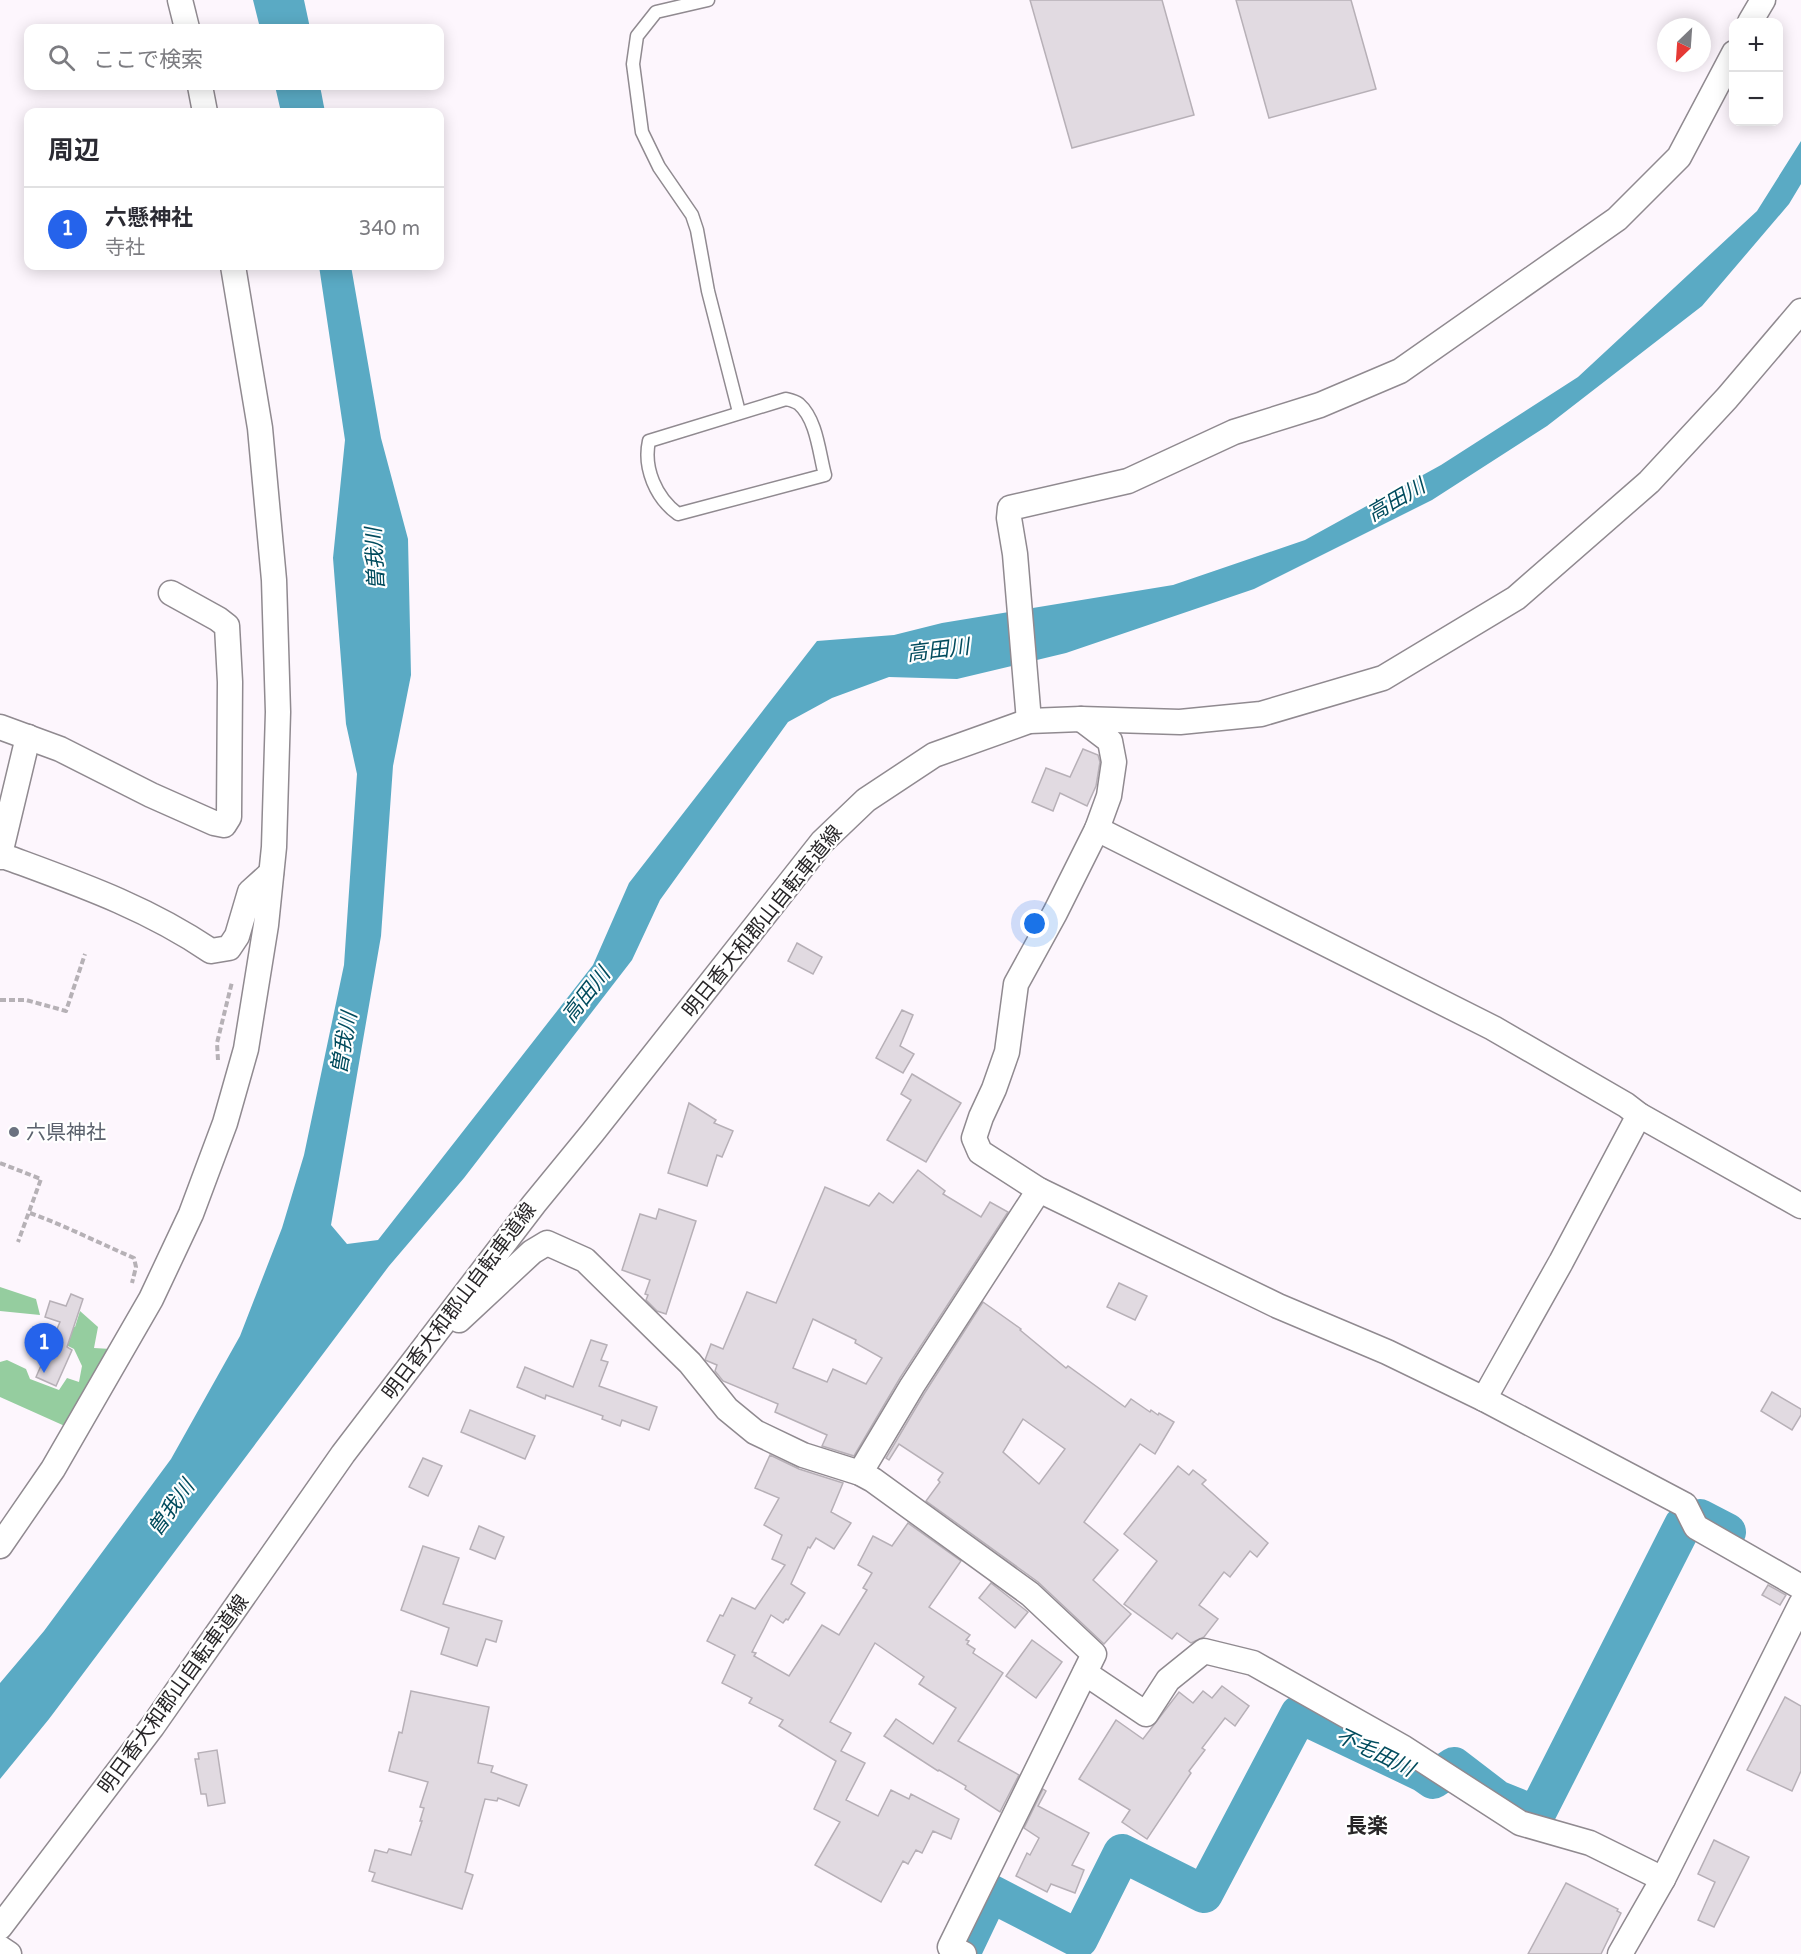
<!DOCTYPE html>
<html lang="ja">
<head>
<meta charset="utf-8">
<style>
  :root { --surface:#fff; --page:#f7f7f7; --text:#2b2b33; --muted:#7c7c81; --line:#e1e1e2; --accent:#2563eb }
  body { margin:0; font-family:"Varela Round","Noto Sans JP",sans-serif; background:var(--page); color:var(--text) }
  .controls { position:absolute; right:18px; top:18px; display:grid; overflow:hidden; border-radius:12px; box-shadow:0 3px 15px #0003 }
  .controls button { width:54px; height:54px; display:grid; place-items:center; padding:0; border:0; border-bottom:2px solid var(--line); background:var(--surface); color:var(--text); font:30px sans-serif }
  .compass { position:absolute; left:1657px; top:18px; width:54px; height:54px; border-radius:50%; background:var(--surface); box-shadow:0 3px 15px #0003; rotate:205deg }
  .you { position:absolute; left:1035px; top:924px; width:21px; height:21px; margin:-15px; border:4px solid #fff; border-radius:50%; background:#1a73e8; box-shadow:0 0 0 9px #1a73e833 }
  .badge { display:grid; place-items:center; width:39px; height:39px; border-radius:50%; background:var(--accent); color:#fff; font-size:20px; font-weight:700 }
  .pin { position:absolute; translate:-50% -50px; filter:drop-shadow(0 2px 3px #0008) }
  .pin::after { content:''; position:absolute; top:32px; width:21px; height:18px; background:inherit; clip-path:polygon(0 0,100% 0,50% 100%) }
  .list { margin:0; padding:0; list-style:none }
  h2 { display:flex; justify-content:space-between; align-items:center; height:78px; margin:0; padding:0 24px; font-size:26px }
  h2 small { font-size:20px; font-weight:400; color:var(--muted) }
  .list li { display:grid; grid-template-columns:39px 1fr auto; gap:18px; align-items:center; box-sizing:border-box; height:84px; padding:0 24px; border-top:2px solid var(--line) }
  .list b { display:block; font-size:22px; white-space:nowrap }
  .list p { margin:0; font-size:20px; white-space:nowrap; color:var(--muted) }
  .list em { font-size:20px; font-style:normal; color:var(--muted) }
  .icon { flex:none; width:33px; height:33px; fill:none; stroke:currentColor; stroke-width:2; stroke-linecap:round; stroke-linejoin:round }
  .map { position:relative; flex:none; width:1801px; height:1954px; overflow:hidden }
  .search { position:absolute; background:var(--surface); box-shadow:0 3px 15px #0003; left:24px; top:24px; width:420px; height:66px; display:flex; align-items:center; gap:15px; box-sizing:border-box; padding:0 21px; border-radius:12px; color:var(--muted); font-size:22px }
  .panel { position:absolute; background:var(--surface); box-shadow:0 3px 15px #0003; left:24px; top:108px; width:420px; height:162px; border-radius:12px }
  .map>svg:first-child { display:block }
  .forest { fill:#95cd9f }
  .water { fill:#5aaac4 }
  .lines { fill:none; stroke-linecap:round; stroke-linejoin:round }
  .river { stroke:#5aaac4; stroke-width:38 }
  .building { fill:#e1dae1; stroke:#b7b0b7; stroke-width:1.5; fill-rule:evenodd }
  .service-casing { stroke:#908a90; stroke-width:15 }
  .minor-casing { stroke:#908a90; stroke-width:27 }
  .path { stroke:#b6b1b6; stroke-width:4; stroke-dasharray:6 3; stroke-linecap:butt }
  .service { stroke:#fff; stroke-width:12 }
  .minor { stroke:#fff; stroke-width:24 }
  .worship-dot { fill:#6b7280; stroke:#fff; stroke-width:2 }
  .labels { text-anchor:middle; stroke-width:4.5; stroke-linejoin:round; paint-order:stroke }
  .street-label { font-size:20px; fill:#282628; stroke:#fff }
  .worship-label { font-size:20px; fill:#5b616d; stroke:#fff; text-anchor:start }
  .water-label { font-size:21px; font-style:italic; fill:#014b5d; stroke:#fff }
  .neighbourhood-label { font-size:21px; font-weight:bold; fill:#282628; stroke:#fff }
</style>
</head>
<body>
<div class="map">
<svg width="1801" height="1954" viewBox="0 0 1801 1954">
  <rect width="100%" height="100%" fill="#fdf6fd"/>
  <g class="forest">
    <path d="M0,1287L36,1299L40,1315L0,1311Z"/>
    <path d="M80,1311L98,1327L94,1348L111,1349L67,1427L0,1397V1362L7,1360L26,1369L30,1379L59,1390L67,1378L79,1382L82,1366L74,1349L62,1343V1324L75,1327Z"/>
  </g>
  <g class="water">
    <path d="M253,0H304L310,28H260Z"/>
    <path d="M275,86H320L325,112H281Z"/>
    <path d="M1801,141V184L1789,204L1702,306L1547,426L1432,500L1254,589L1066,653L957,679L889,677L832,698L788,722L660,900L632,960L464,1178L389,1266L49,1719L0,1779V1683L44,1631L171,1459L240,1336L282,1228L304,1155L344,965L357,774L346,724L333,558L345,440L319,266H351L381,438L408,539L411,675L393,766L381,936L331,1225L347,1244L378,1240L593,965L629,883L817,641L894,635L942,623L1173,585L1305,540L1441,465L1578,377L1757,211Z"/>
  </g>
  <g class="lines">
    <path class="river" d="M961,1954L990,1893L1079,1939L1122,1853L1204,1894L1299,1714L1423,1773L1433,1780L1454,1766L1497,1799L1536,1815L1683,1525L1700,1518L1727,1532"/>
  </g>
  <g class="building">
    <path d="M1030,0H1162L1194,115L1072,148Z"/>
    <path d="M1236,0H1351L1376,89L1269,118Z"/>
    <path d="M1083,749L1098,755L1100,762L1096,786L1087,806L1060,793L1053,811L1032,802L1046,768L1070,777Z"/>
    <path d="M797,943L822,957L813,974L788,961Z"/>
    <path d="M902,1010L913,1015L900,1046L914,1054L903,1073L876,1058Z"/>
    <path d="M912,1074L961,1103L926,1162L887,1140L911,1100L901,1094Z"/>
    <path d="M689,1103L716,1120L714,1123L733,1131L722,1157L717,1155L707,1186L668,1173Z"/>
    <path d="M918,1170L945,1191L943,1194L981,1217L990,1202L1008,1212L900,1378L854,1456L822,1446L827,1435L775,1412L778,1404L723,1381L715,1371L717,1365L705,1360L711,1344L723,1349L747,1292L776,1303L825,1187L869,1206L879,1193L893,1203ZM813,1319L856,1340L855,1343L882,1358L866,1384L833,1369L827,1382L793,1368Z"/>
    <path d="M659,1209L696,1221L666,1314L657,1311L646,1300L648,1295L645,1294L650,1280L622,1270L640,1214L656,1219Z"/>
    <path d="M1119,1283L1147,1296L1135,1320L1107,1307Z"/>
    <path d="M71,1294L83,1299L67,1347L72,1350L56,1386L36,1377L60,1322L45,1317L50,1301L66,1306Z"/>
    <path d="M983,1302L1021,1329L1020,1330L1066,1368L1068,1366L1125,1407L1131,1399L1150,1412L1151,1410L1158,1415L1159,1413L1174,1422L1155,1454L1140,1444L1084,1522L1118,1550L1093,1580L1131,1614L1104,1644L1038,1582L926,1501L940,1482L938,1480L943,1473L899,1444L889,1460L886,1458L924,1394ZM1023,1419L1065,1449L1039,1484L1003,1452Z"/>
    <path d="M591,1340L607,1345L601,1360L608,1362L599,1386L657,1407L649,1430L622,1420L620,1426L602,1419L603,1416L546,1395L545,1399L517,1387L525,1367L573,1387Z"/>
    <path d="M1772,1392L1801,1409V1415L1792,1430L1761,1411Z"/>
    <path d="M470,1410L535,1436L525,1459L461,1432Z"/>
    <path d="M770,1455L799,1469L843,1483L831,1512L851,1523L834,1549L816,1538L810,1548L808,1547L791,1584L805,1593L788,1620L786,1619L783,1623L771,1615L752,1652L756,1653L754,1656L789,1676L822,1625L839,1635L867,1590L863,1588L872,1573L858,1565L873,1536L892,1546L908,1523L961,1561L929,1607L970,1635L966,1640L969,1641L967,1644L975,1649L973,1653L1003,1673L958,1741L1019,1775L1000,1812L965,1789L966,1786L939,1770L938,1771L884,1736L896,1719L933,1744L956,1708L919,1684L924,1677L875,1643L830,1722L851,1733L841,1751L865,1763L846,1800L878,1816L891,1790L909,1799L911,1794L959,1819L951,1839L933,1831L922,1853L916,1850L908,1864L903,1861L881,1902L815,1865L840,1822L814,1809L836,1761L779,1726L783,1720L749,1703L752,1698L722,1683L735,1655L707,1641L720,1615L723,1616L732,1598L755,1609L785,1565L772,1559L782,1535L764,1525L779,1498L755,1488Z"/>
    <path d="M423,1458L442,1466L428,1496L409,1487Z"/>
    <path d="M1178,1466L1189,1475L1193,1470L1206,1480L1202,1484L1268,1543L1257,1557L1250,1551L1230,1577L1224,1572L1199,1605L1218,1619L1204,1637L1191,1643L1177,1633L1172,1639L1124,1604L1157,1561L1124,1534Z"/>
    <path d="M479,1526L504,1537L495,1559L470,1549Z"/>
    <path d="M423,1546L459,1558L443,1604L502,1621L496,1642L486,1639L477,1666L441,1654L449,1628L401,1610Z"/>
    <path d="M991,1583L1028,1612L1015,1628L979,1598Z"/>
    <path d="M1768,1585L1786,1595L1780,1605L1762,1595Z"/>
    <path d="M1032,1640L1062,1662L1036,1698L1006,1676Z"/>
    <path d="M1222,1686L1249,1706L1235,1726L1225,1718L1202,1748L1205,1750L1189,1771L1191,1773L1147,1839L1122,1822L1130,1810L1079,1779L1116,1720L1143,1739L1179,1692L1193,1703L1203,1691L1212,1698Z"/>
    <path d="M411,1691L489,1707L478,1763L493,1766L491,1772L527,1785L519,1806L498,1798L497,1801L485,1799L465,1872L473,1875L462,1909L372,1881L375,1873L369,1871L375,1850L387,1853L389,1849L411,1855L422,1821H420L424,1808L420,1807L428,1782L389,1771L399,1732L402,1733Z"/>
    <path d="M1785,1697L1801,1706V1771L1792,1791L1747,1770Z"/>
    <path d="M217,1750L225,1803L208,1806L206,1794H201L195,1759H199L198,1753Z"/>
    <path d="M1043,1789L1046,1791L1038,1806L1089,1833L1072,1865L1084,1870L1075,1893L1051,1884L1047,1892L1016,1876L1027,1853L1030,1855L1039,1838L1024,1828Z"/>
    <path d="M1714,1840L1749,1857L1714,1927L1698,1920L1715,1882L1698,1874Z"/>
    <path d="M1566,1883L1618,1909L1617,1911L1621,1913L1601,1954H1528Z"/>
  </g>
  <g class="lines">
    <defs>
      <g id="service">
        <path d="M708,0L656,12L637,36L633,64L642,132L659,167L692,215L697,230L708,291L739,412"/>
        <path d="M786,399C790,400 795,401 799,404C817,420 819,453 825,475L678,514C656,498 643,468 649,441Z"/>
      </g>
      <g id="minor">
        <path d="M180,0L187,28"/>
        <path d="M1750,22L1763,0"/>
        <path d="M200,86L205,112"/>
        <path d="M1081,719L1110,741L1114,762L1109,796L1097,829L1055,913L1016,984L1007,1052L994,1089L981,1117L974,1138L980,1152L1039,1190L1278,1306L1387,1352L1484,1399L1685,1505L1696,1527L1801,1587"/>
        <path d="M1029,721L1015,554L1009,518L1010,508L1128,481L1234,432L1320,405L1400,371L1617,219L1679,157L1734,53"/>
        <path d="M0,727L60,749L151,795L214,823L224,825L229,817L230,682L227,626L218,619L171,593"/>
        <path d="M1097,829L1493,1028L1626,1105L1639,1115L1801,1206"/>
        <path d="M0,854L28,737"/>
        <path d="M0,857H6C79,884 146,907 211,951L229,948L237,936L250,892L271,873"/>
        <path d="M459,1320L532,1252L547,1243L585,1260L690,1363L727,1409L755,1432L803,1455L860,1473L873,1480L1030,1594L1094,1654L950,1947L964,1954"/>
        <path d="M1484,1399L1561,1262L1639,1115"/>
        <path d="M860,1473L912,1386L1039,1190"/>
        <path d="M0,1546L53,1469L151,1299L191,1214L225,1123L246,1049L266,925L274,847L278,712L274,580L260,428L233,266"/>
        <path d="M1085,1673L1146,1714L1168,1680L1204,1651L1253,1663L1404,1748L1520,1823L1590,1843L1663,1879"/>
        <path d="M0,1927L152,1727L343,1454L534,1204L593,1132L822,842L866,800L934,755L1029,721L1081,719L1180,722L1261,714L1383,678L1516,598L1649,482L1727,398L1801,311"/>
        <path d="M0,1948L9,1954"/>
        <path d="M1620,1954L1663,1879L1801,1604"/>
      </g>
    </defs>
    <use href="#service" class="service-casing"/>
    <use href="#minor" class="minor-casing"/>
    <g class="path">
      <path d="M0,1000H26L66,1011L85,954"/>
      <path d="M218,1060L217,1043L232,982"/>
      <path d="M0,1163L41,1179L18,1242"/>
      <path d="M30,1213C66,1226 99,1243 134,1258L136,1267L132,1283"/>
    </g>
    <use href="#service" class="service"/>
    <use href="#minor" class="minor"/>
  </g>
  <circle class="worship-dot" cx="14" cy="1132" r="6"/>
  <g class="labels">
    <g class="street-label">
      <text transform="translate(762 921) rotate(-51)" y="7">明日香大和郡山自転車道線</text>
      <text transform="translate(459 1301) rotate(-53)" y="7">明日香大和郡山自転車道線</text>
      <text transform="translate(173 1694) rotate(-54)" y="7">明日香大和郡山自転車道線</text>
    </g>
    <g class="worship-label">
      <text x="26" y="1139">六県神社</text>
    </g>
    <g class="water-label">
      <text transform="translate(1396 500) rotate(-30)" y="7">高田川</text>
      <text transform="translate(375 559) rotate(-93)" y="7">曽我川</text>
      <text transform="translate(938 650) rotate(-7)" y="7">高田川</text>
      <text transform="translate(586 995) rotate(-52)" y="7">高田川</text>
      <text transform="translate(344 1043) rotate(-80)" y="7">曽我川</text>
      <text transform="translate(171 1508) rotate(-54)" y="7">曽我川</text>
      <text transform="translate(1375 1752) rotate(26)" y="7">不毛田川</text>
    </g>
    <g class="neighbourhood-label">
      <text x="1367" y="1833">長楽</text>
    </g>
  </g>
</svg>
<div class="controls">
<button>+</button>
<button>−</button>
</div>
<svg class="compass" viewBox="-18 -18 36 36"><path d="M0-13l5 13h-10z" fill="#e53935"/><path d="M0 13l5-13h-10z" fill="#7c7c81"/></svg>
<div class="you"></div>
<div class="pin badge" style="left:44px;top:1373px">1</div>
<div class="search"><svg class="icon" aria-label="search" viewBox="0 0 24 24"><circle cx="10" cy="10" r="6"/><path d="M15 15l6 6"/></svg>ここで検索</div>
<section class="panel">
<h2>周辺<small></small></h2>
<ul class="list">
<li><span class="badge">1</span><div><b>六懸神社</b><p>寺社</p></div><em>340 m</em></li>
</ul>
</section>
</div>
</body>
</html>
